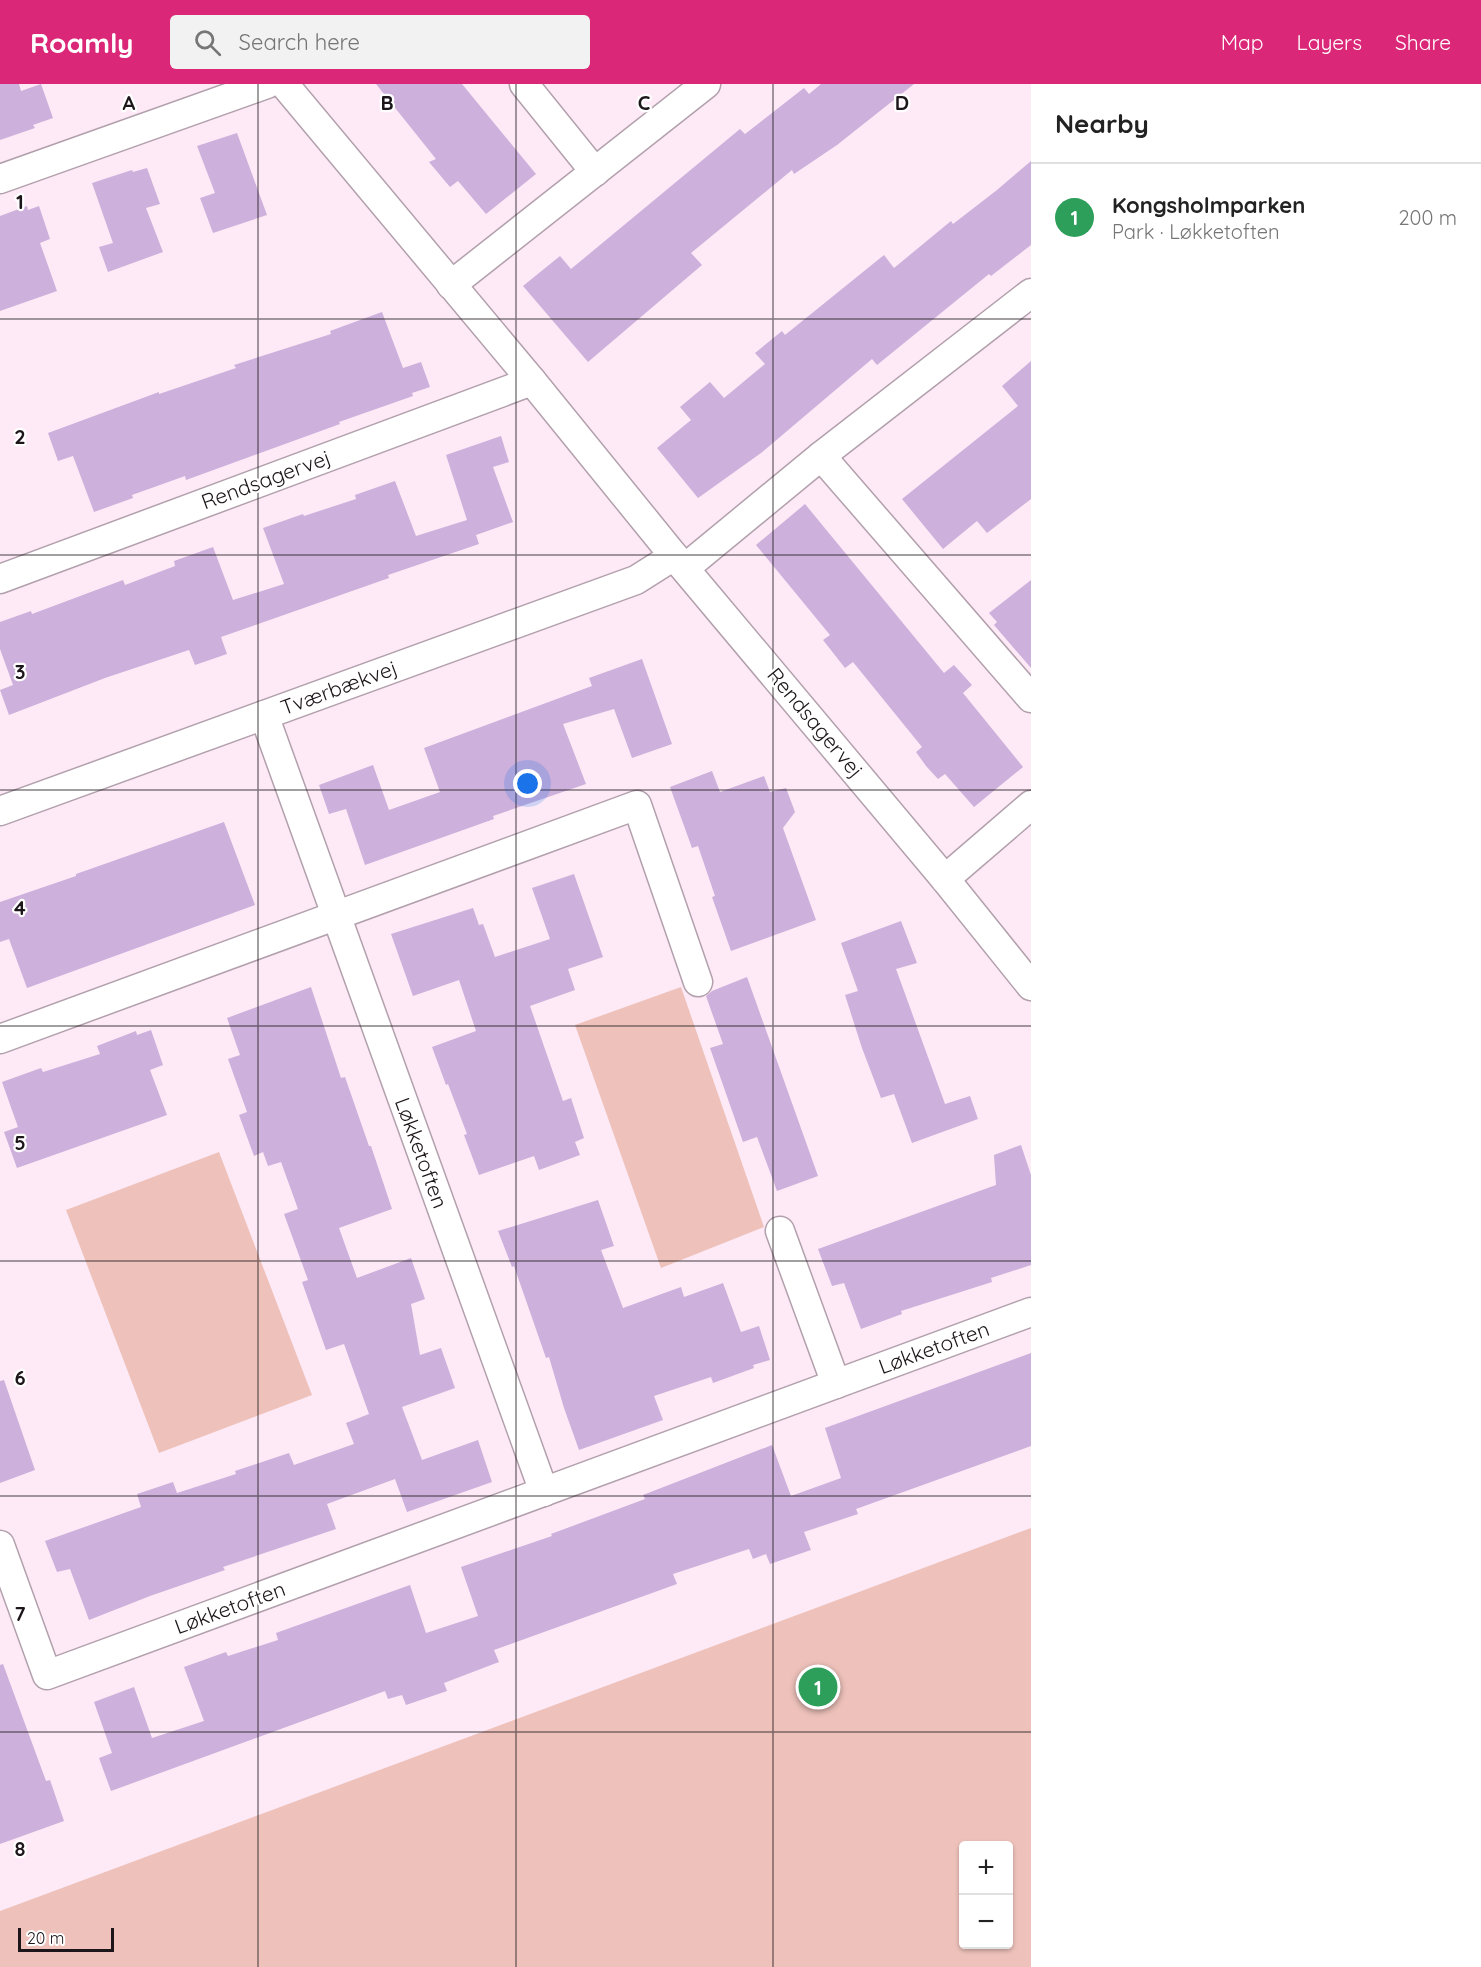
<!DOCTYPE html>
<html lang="en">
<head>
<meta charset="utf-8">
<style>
  :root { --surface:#fff; --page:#f2f2f2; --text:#222; --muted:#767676; --line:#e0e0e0; --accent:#db2777 }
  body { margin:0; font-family:Quicksand,sans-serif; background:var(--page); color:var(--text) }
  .controls { position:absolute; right:18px; bottom:18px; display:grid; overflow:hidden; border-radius:6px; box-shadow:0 2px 4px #0004 }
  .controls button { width:54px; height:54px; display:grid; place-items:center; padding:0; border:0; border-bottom:2px solid var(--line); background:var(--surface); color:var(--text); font:30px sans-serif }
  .scale { position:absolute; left:18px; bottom:15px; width:96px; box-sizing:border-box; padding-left:6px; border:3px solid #1c1519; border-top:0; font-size:16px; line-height:21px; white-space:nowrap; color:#1c1519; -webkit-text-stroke:4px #fff; paint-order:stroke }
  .you { position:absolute; left:528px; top:700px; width:21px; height:21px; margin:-15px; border:4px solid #fff; border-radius:50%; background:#1a73e8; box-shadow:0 0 0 9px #1a73e833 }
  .badge { display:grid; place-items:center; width:39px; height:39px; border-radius:50%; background:var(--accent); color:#fff; font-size:20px; font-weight:700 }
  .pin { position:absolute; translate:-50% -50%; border:3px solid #fff; box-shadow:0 2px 6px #0006 }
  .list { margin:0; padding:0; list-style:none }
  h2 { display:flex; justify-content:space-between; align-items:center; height:78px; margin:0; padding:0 24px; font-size:26px }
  h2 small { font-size:20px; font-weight:400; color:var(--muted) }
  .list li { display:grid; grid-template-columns:39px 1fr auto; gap:18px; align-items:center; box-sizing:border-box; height:108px; padding:0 24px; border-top:2px solid var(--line) }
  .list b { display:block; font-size:22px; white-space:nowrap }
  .list p { margin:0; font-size:20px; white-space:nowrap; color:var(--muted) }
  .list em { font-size:20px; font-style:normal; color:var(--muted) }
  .icon { flex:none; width:33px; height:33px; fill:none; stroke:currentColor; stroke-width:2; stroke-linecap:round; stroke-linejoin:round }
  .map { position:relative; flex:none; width:1031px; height:1883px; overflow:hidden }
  header { display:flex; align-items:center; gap:36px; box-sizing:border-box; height:84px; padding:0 30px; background:var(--accent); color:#fff }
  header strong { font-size:28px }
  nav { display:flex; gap:33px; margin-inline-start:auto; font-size:21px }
  .search { width:420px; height:54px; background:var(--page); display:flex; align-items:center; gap:15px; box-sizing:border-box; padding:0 21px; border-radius:6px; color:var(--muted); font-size:22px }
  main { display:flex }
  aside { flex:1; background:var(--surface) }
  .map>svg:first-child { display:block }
  .green { fill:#eec2bb; fill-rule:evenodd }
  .building { fill:#cdb0db }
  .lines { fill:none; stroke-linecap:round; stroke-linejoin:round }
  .street-casing { stroke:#b2a0ac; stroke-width:31 }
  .street { stroke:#fff; stroke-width:28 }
  .grid { fill:none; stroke:#1c1519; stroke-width:1.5; stroke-opacity:0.55 }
  .labels { text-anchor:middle; stroke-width:4.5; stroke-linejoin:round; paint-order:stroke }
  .street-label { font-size:21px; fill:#1c1519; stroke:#fff }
  .grid-label { font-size:20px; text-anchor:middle; font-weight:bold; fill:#1c1519; stroke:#fff; stroke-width:4.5; stroke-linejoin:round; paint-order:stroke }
</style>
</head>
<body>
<header>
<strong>Roamly</strong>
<div class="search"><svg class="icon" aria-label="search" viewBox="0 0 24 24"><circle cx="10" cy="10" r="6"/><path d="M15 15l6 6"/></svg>Search here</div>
<nav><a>Map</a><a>Layers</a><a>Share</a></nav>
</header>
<main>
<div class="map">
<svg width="1031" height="1883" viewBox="0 0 1031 1883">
  <rect width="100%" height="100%" fill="#fdeaf6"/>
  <g class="green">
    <path d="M681,903L764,1143L661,1184L575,941Z"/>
    <path d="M219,1068L312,1311L159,1369L66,1126Z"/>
    <path d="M1031,1444V1883H0V1827ZM964,1762H1008V1860H964Z"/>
  </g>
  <g class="building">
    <path d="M0,0H19L21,7L41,0L53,34L33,41L35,44L0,56Z"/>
    <path d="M376,0H462L536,90L486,130L458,97L450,103L429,78L436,75Z"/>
    <path d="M821,0H914L837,61L794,90L792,86L691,169L702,181L588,278L523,202L560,172L571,185L740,45L745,50L804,4L809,10Z"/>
    <path d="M237,49L267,131L213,149L200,114L215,109L197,62Z"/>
    <path d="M1031,77V161L991,192L989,190L877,281L872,275L761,369L698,414L657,364L691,336L680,323L710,298L724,314L765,280L755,269L782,247L785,251L884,171L894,184L951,137L953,140L997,106Z"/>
    <path d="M147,84L160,120L146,124L163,168L108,188L99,163L113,159L92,99L132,86L133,88Z"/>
    <path d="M27,122L28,126L39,122L50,155L40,159L57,207L0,227V132Z"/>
    <path d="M382,228L403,284L421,278L430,303L412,309L413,312L339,338L340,340L186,396L185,392L132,411L133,414L94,428L73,372L58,377L48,349L159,308V310L236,284L234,281L331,250L330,247Z"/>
    <path d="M1031,277V415L987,449L977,437L943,465L902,415L1018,322L1002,302Z"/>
    <path d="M501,352L509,378L493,383L513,438L476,451L479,460L388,491L389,494L221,553L227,570L195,581L189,566L105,594L9,631L0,606L13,601L0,565V538L31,527L32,530L123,496L125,501L175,482L174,477L213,463L233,516L284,500L263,444L303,430L304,432L356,415L355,411L395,397L416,452L467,436L446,371Z"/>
    <path d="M805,420L944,589L954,581L972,601L963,609L1023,683L974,723L945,690L938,695L926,682L916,668L922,663L853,578L845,584L823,556L830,551L756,461Z"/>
    <path d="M1031,496V584L994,541L997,538L989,529Z"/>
    <path d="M642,575L672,660L632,674L614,625L563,640L586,700L493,732L494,735L365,781L346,725L329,730L319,701L373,681L389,726L440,708L424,664L592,602L589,594Z"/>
    <path d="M712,687L720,708L764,692L770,708L786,704L795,728L783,744L816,836L731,867L712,813L715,812L698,762L692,764L670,703Z"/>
    <path d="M224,738L255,821L27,904L9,855L0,858V818L76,792V790Z"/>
    <path d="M574,790L603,873L568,885L575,906L530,922L563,1017L571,1014L584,1054L575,1058L580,1071L539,1086L534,1072L479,1091L464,1051L467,1050L448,1000L446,1001L432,963L476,947L459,896L413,912L391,850L473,824L479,841L483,840L495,873L550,855L532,804Z"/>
    <path d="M901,837L917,879L896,885L945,1020L970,1012L978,1035L912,1059L894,1010L881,1014L862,964L845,911L858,907L841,859Z"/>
    <path d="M747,893L818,1092L777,1107L757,1053L743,1058L710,964L723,960L706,912L712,907Z"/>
    <path d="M311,903L341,994L345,993L369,1062H371L392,1125L339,1144L357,1194L411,1174L425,1215L411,1220L420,1271L441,1264L455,1304L402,1323L422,1376L478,1356L492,1398L407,1428L395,1395L327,1420L336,1445L223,1483L225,1486L150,1512L89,1536L70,1485L57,1488L45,1457L141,1423L137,1410L173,1398L177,1409L236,1390L235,1387L289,1369L294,1381L354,1360L346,1339L369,1330L344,1260L326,1266L302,1198L308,1196L284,1130L298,1125L281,1078L268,1082L263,1068L254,1072L239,1031L247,1028L228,975L240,971L227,934Z"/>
    <path d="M151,946L163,981L150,986L167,1031L17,1084L4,1048L18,1043L2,998L41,984L43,988L100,970L97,962L136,947L137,951Z"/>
    <path d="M1021,1061L1031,1091V1181L991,1194L992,1198L901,1227L902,1230L861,1245L844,1199L832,1202L818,1165L996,1101L994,1071Z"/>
    <path d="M598,1116L614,1162L601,1166L623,1224L681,1203L684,1213L723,1199L741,1248L759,1242L770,1276L753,1281L754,1284L713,1299L711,1293L654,1312L663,1336L579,1366L564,1324L549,1273L546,1274L514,1182L512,1183L498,1147Z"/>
    <path d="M1031,1269V1362L856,1425L858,1430L804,1448L811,1466L770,1480L766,1470L753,1475L749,1465L673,1490L677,1500L494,1566L499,1578L444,1599L447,1607L406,1621L402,1611L388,1615L385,1607L111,1707L99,1674L112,1669L94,1618L134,1603L152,1654L204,1637L184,1583L226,1568L228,1572L278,1556L276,1549L410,1501L426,1549L478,1532L461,1483L552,1452L551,1450L645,1415L643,1411L772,1361L791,1412L841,1394L825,1344Z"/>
    <path d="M4,1296L35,1386L0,1399V1297Z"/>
    <path d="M3,1580L46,1697L50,1696L64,1737L0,1760V1581Z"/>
  </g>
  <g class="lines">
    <defs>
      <g id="street">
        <path d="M284,0L532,297L674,472L945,795L1031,902"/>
        <path d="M524,0L595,88"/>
        <path d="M0,95L267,0"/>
        <path d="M451,201L706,0"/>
        <path d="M821,372L1031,614"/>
        <path d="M685,484L821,372L1031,209"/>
        <path d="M0,495L532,297"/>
        <path d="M264,631L544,1408"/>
        <path d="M0,727L636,496L674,472"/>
        <path d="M945,795L1031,721"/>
        <path d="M0,955L637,721L698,898"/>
        <path d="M780,1147L836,1300"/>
        <path d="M0,1461L47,1591L1031,1228"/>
      </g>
    </defs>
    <use href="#street" class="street-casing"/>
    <use href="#street" class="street"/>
  </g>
  <path class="grid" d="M258,0V1883M516,0V1883M773,0V1883M0,235H1031M0,471H1031M0,706H1031M0,942H1031M0,1177H1031M0,1412H1031M0,1648H1031"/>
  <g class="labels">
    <g class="street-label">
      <text transform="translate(266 396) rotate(-20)" y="7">Rendsagervej</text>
      <text transform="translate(339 604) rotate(-20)" y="7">Tværbækvej</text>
      <text transform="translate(815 639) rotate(50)" y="7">Rendsagervej</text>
      <text transform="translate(421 1069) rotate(70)" y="7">Løkketoften</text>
      <text transform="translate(934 1264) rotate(-20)" y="7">Løkketoften</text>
      <text transform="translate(230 1524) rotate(-20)" y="7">Løkketoften</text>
    </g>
  </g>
  <g class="grid-label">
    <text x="129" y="26">A</text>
    <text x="387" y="26">B</text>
    <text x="644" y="26">C</text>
    <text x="902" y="26">D</text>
    <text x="20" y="125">1</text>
    <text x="20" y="360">2</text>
    <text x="20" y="595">3</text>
    <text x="20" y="831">4</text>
    <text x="20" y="1066">5</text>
    <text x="20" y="1301">6</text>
    <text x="20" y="1537">7</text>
    <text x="20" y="1772">8</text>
  </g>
</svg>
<div class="controls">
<button>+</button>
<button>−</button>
</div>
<div class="scale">20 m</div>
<div class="you"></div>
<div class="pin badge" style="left:818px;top:1603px;background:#2e9e5b">1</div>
</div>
<aside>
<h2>Nearby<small></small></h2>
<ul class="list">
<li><span class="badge" style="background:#2e9e5b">1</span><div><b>Kongsholmparken</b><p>Park · Løkketoften</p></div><em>200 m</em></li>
</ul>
</aside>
</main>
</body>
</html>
